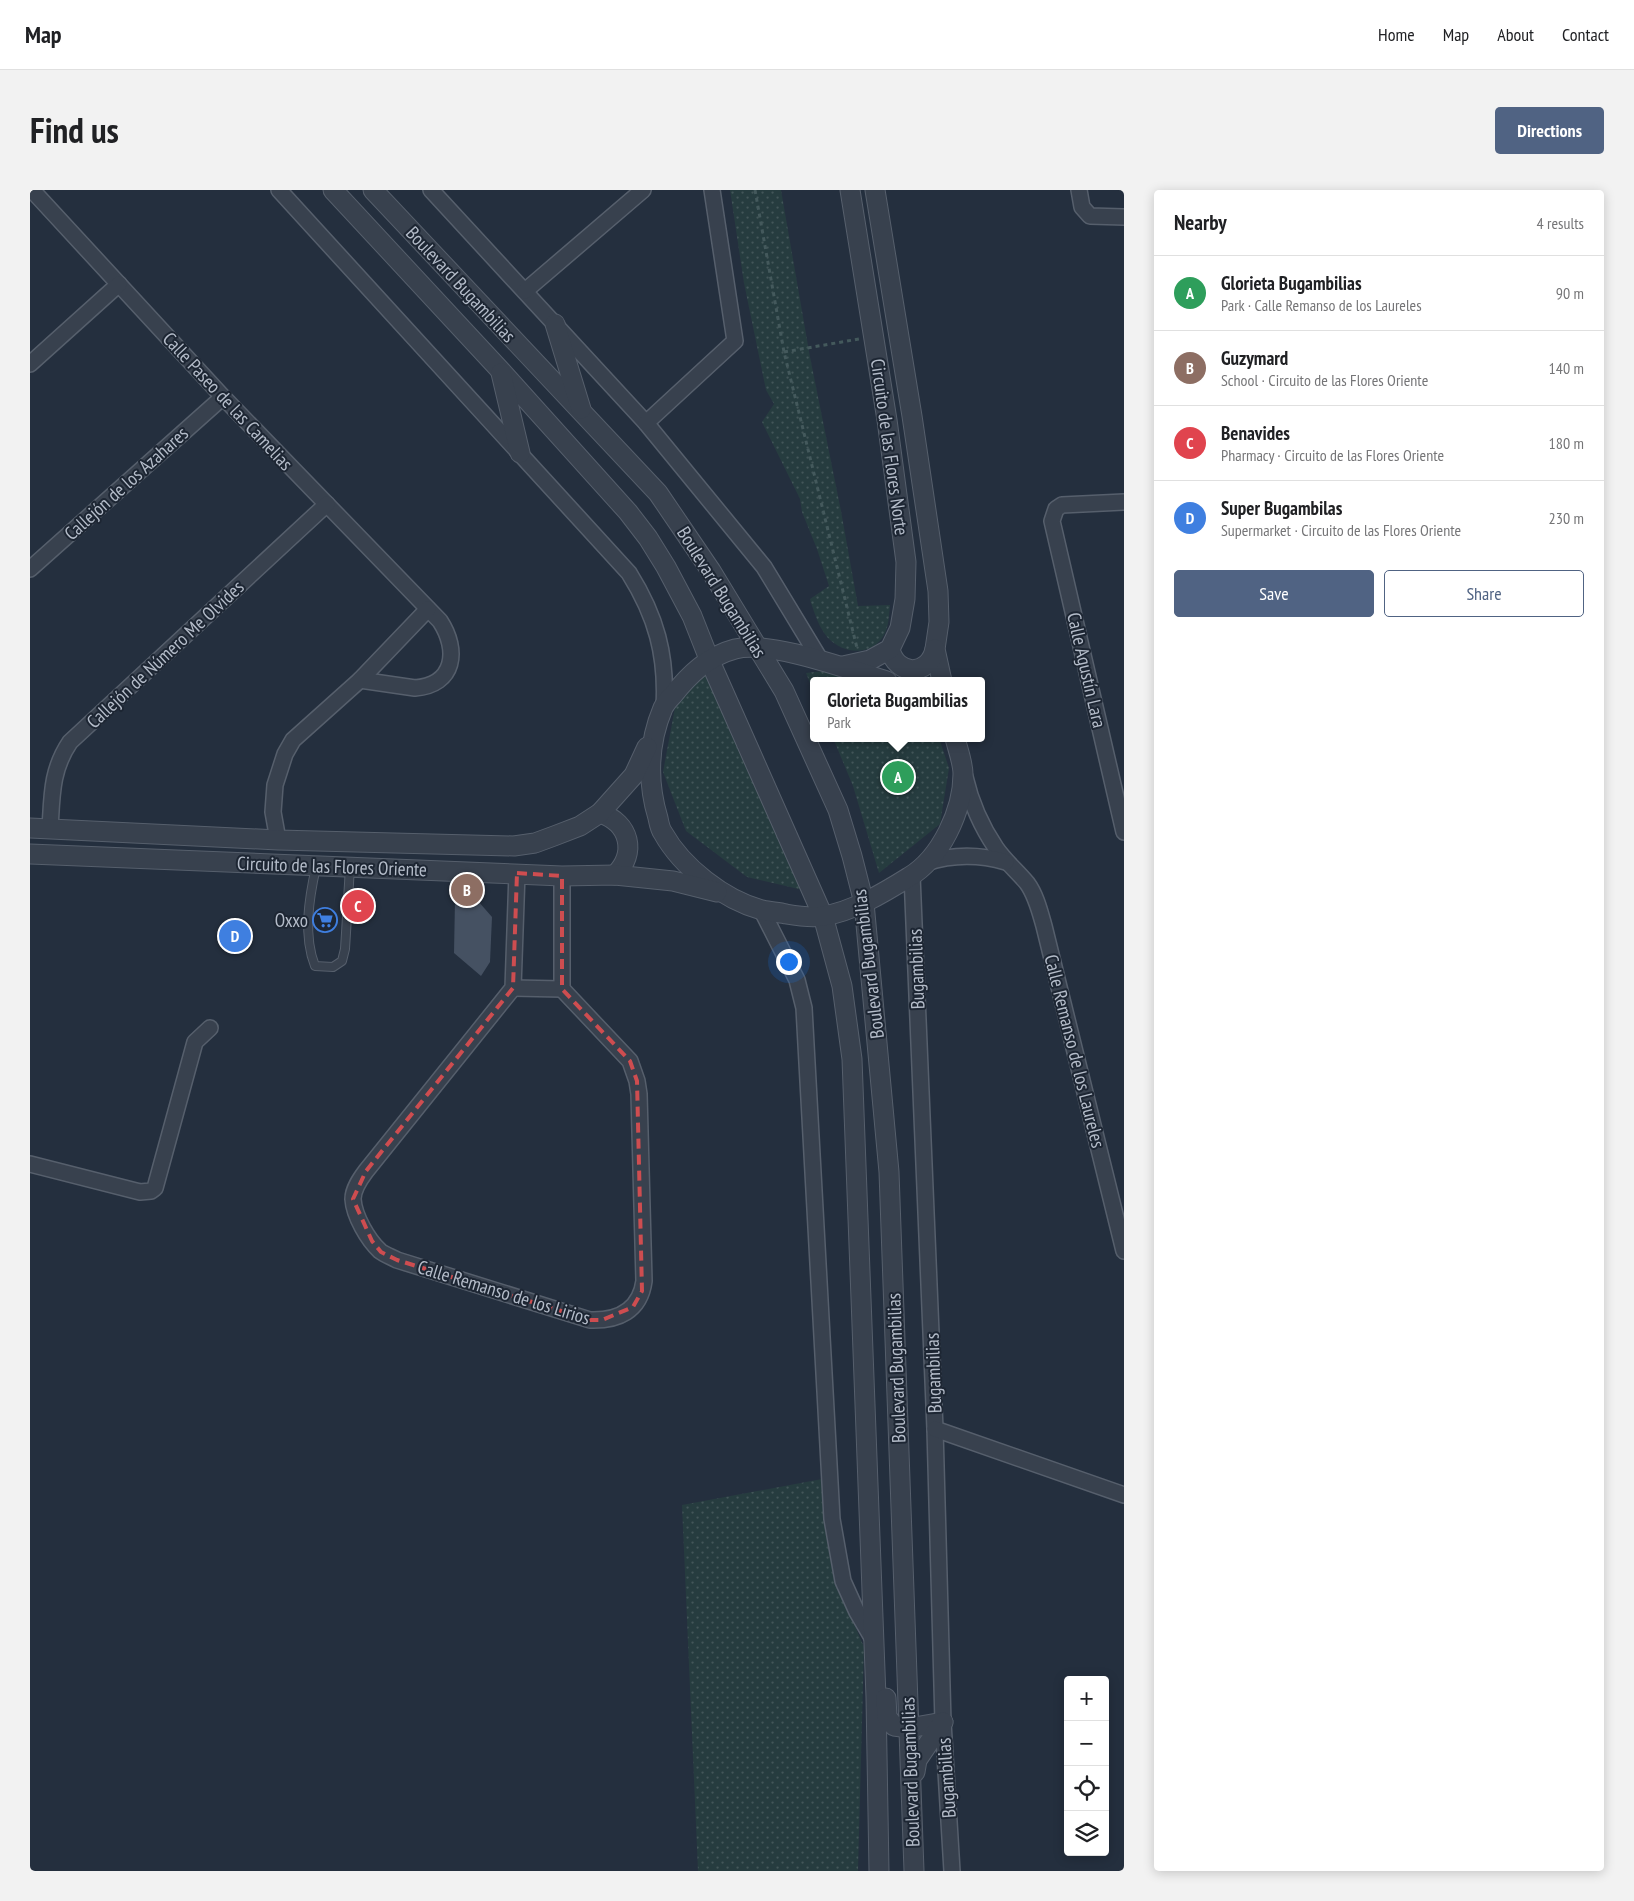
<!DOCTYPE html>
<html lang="en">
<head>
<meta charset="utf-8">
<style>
  :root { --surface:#fff; --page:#f2f2f2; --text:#202124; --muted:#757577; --line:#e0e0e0; --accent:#506383 }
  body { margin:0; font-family:"PT Sans Narrow",sans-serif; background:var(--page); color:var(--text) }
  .controls { position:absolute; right:15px; bottom:15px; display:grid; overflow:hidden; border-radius:5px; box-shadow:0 2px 12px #0003 }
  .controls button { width:45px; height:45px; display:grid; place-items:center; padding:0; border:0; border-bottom:1px solid var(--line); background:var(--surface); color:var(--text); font:25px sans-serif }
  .you { position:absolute; left:758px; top:771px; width:18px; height:18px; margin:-12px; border:4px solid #fff; border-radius:50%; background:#1a73e8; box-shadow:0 0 0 8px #1a73e833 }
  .badge { display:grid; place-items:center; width:32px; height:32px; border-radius:50%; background:var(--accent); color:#fff; font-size:16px; font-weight:700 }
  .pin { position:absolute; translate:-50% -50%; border:2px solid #fff; box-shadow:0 1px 5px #0006 }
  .popup { position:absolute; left:780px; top:487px; width:175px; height:65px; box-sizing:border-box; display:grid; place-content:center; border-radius:5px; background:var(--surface); filter:drop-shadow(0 1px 4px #0005); font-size:16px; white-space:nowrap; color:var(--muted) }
  .popup b { font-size:19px; color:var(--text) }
  .popup::after { content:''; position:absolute; left:50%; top:100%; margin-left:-10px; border:10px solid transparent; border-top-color:var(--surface) }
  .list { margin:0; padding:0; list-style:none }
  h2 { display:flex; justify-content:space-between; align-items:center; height:65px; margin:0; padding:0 20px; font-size:21px }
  h2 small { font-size:16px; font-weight:400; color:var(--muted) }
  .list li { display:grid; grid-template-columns:32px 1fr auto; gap:15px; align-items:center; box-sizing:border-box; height:75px; padding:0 20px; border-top:1px solid var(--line) }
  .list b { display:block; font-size:19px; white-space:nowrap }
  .list p { margin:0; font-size:16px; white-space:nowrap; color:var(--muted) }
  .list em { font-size:16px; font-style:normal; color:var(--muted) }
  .actions { display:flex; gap:10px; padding:15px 20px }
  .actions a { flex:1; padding:11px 0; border:1px solid var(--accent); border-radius:5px; text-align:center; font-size:18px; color:var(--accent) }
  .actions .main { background:var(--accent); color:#fff }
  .icon { flex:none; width:28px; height:28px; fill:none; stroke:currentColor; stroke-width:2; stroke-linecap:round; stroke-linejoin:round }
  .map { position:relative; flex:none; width:1094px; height:1681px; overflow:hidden; border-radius:5px }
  header { display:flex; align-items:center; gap:30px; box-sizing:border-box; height:70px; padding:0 25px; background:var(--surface); border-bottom:1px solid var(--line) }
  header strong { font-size:24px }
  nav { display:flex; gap:28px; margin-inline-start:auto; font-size:18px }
  .intro { display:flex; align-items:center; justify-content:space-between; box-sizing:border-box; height:120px; padding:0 30px }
  h1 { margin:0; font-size:35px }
  .button { padding:12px 22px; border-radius:5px; background:var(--accent); color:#fff; font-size:18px; font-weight:700 }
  main { display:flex; gap:30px; padding:0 30px }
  aside { flex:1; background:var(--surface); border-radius:5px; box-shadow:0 2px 12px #0003 }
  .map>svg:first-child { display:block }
  .park { fill:url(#park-dots) }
  .building { fill:#455162 }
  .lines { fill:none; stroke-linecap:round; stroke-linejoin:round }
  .service-casing { stroke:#565f6c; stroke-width:10 }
  .minor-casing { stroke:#565f6c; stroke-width:18 }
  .tertiary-casing { stroke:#565f6c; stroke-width:21 }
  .path { stroke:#44595c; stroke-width:3; stroke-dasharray:4 4; stroke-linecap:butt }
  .service { stroke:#38414e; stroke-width:8 }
  .minor { stroke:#38414e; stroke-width:15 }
  .tertiary { stroke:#38414e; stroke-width:19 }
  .marked { fill:none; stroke:#ce4d50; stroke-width:4; stroke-dasharray:10 6; stroke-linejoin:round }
  .labels { text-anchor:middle; stroke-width:4; stroke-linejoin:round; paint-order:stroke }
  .street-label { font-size:19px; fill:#b4bcc9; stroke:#1d2633 }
  .poi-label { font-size:19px; fill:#b4bcc9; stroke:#1d2633; text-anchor:end }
</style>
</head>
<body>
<header>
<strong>Map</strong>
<nav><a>Home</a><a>Map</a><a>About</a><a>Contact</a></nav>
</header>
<div class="intro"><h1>Find us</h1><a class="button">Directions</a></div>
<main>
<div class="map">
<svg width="1094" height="1681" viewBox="0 0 1094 1681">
  <defs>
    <pattern id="park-dots" width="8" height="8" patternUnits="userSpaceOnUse" patternTransform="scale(1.25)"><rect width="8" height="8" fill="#263c3f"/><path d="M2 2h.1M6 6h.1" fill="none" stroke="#435659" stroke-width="1.8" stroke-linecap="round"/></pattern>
  </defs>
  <rect width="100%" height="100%" fill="#242f3e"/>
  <g class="park">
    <path d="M700,0H751L780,167L811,321L828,416L860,415C859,425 859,436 854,445C842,467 813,464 798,448C789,438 785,424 781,413L780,409L799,396L787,359L772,322L770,309L732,232L744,214L736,200L714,93Z"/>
    <path d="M794,481L824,491H784V503L776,483Z"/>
    <path d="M677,482L773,700L717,687L656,641L633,582L646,512Z"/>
    <path d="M803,548H909L919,578L910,634L849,683L823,596Z"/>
    <path d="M792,1289L803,1385L834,1457L828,1681H668L652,1315Z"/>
  </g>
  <path class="building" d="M425,710L448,711L462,727L460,772L451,786L424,763Z"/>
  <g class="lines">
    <defs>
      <path id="service" d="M286,677C279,708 273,746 285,776L303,777L312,771L315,759L320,677"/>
      <g id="minor">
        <path d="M2,0L193,207L410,431C429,460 425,495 385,498L330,490"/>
        <path d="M249,0L599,383C626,426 637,465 634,517"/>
        <path d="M401,0L616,233L734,377L791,471"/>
        <path d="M1049,0L1052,17L1060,26L1094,27"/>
        <path d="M495,101L613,0"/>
        <path d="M0,174L89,94"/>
        <path d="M616,233L705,151L682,0"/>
        <path d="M1094,312L1032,315L1026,319L1022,331L1094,642"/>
        <path d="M0,379L193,207"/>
        <path d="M935,587C941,613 951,636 966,658C975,671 987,681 997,693C1006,705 1010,722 1014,736L1094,1061"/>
        <path d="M20,639C22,606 21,580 40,552L297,314"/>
        <path d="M248,650L243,622L245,595L255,564L263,550L330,490L398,419"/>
        <path d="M896,673C923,664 948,664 976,672"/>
        <path d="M487,683L483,798L336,981C330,989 323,999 323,1009C324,1026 338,1050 350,1061C355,1065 362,1067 367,1070L560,1130C588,1131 610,1121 614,1091L609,904L607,891L600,871L532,799V686"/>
        <path d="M882,685L905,1239L913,1532L922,1681"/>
        <path d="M731,719L767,790L774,818L802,1329L813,1391L827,1422L844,1451"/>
        <path d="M483,798L532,799"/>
        <path d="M0,974L110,1002L121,1001L125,998L165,852L180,838"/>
        <path d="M905,1239L1094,1305"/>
      </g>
      <g id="tertiary">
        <path d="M303,0L471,181L598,322L618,348L636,377L662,426L679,469L793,726L812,796L822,869L846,1507L849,1681"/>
        <path d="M343,0L628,303L681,381L754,501L808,620L822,666L834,713L859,982L884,1681"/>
        <path d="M845,0L882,226L908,401L909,432L905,459L912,491"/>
        <path d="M525,134L551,219"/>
        <path d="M471,183L490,263"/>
        <path d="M860,459C866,486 899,487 905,459"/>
        <path d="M813,476L840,470L860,459L870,438L875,409L876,372L857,230L820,0"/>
        <path d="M857,491C820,480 740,450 705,459C678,466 659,485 643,505C639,509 635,514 633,518C618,553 617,592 628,628C629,633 630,639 633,643C652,677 694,710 732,720C740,722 748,722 756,724C768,726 782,728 793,726C822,722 855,702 879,687C911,668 933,620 933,584C933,573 928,560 925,548"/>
        <path d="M570,623C600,633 607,663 585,685"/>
        <path d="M0,638L248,650L484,656L505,653L524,646L550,636L570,623L604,585L617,557"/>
        <path d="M0,664L532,686L585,685L643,691L687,702"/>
        <path d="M856,1508L857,1527L864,1536L879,1538L913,1532"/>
        <path d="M885,1582L887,1570L913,1532"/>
      </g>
    </defs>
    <use href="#service" class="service-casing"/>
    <use href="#minor" class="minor-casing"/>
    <use href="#tertiary" class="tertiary-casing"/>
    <g class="path">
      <path d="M725,0L754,162L827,458"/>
      <path d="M754,162L829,149"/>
    </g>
    <use href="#service" class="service"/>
    <use href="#minor" class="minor"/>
    <use href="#tertiary" class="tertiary"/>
  </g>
  <path class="marked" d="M487,683L532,686V799L600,871L607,891L612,1101L603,1117L572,1130H560L367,1070L351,1062L342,1051L323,1009L336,981L483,798Z"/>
  <defs>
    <symbol id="supermarket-ring" viewBox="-11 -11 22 22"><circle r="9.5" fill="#1d2633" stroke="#3f7fe0" stroke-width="1.5"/><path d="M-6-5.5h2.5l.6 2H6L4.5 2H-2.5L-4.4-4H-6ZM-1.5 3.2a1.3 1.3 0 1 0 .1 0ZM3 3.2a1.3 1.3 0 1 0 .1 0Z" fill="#3f7fe0"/></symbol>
  </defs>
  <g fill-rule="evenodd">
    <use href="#supermarket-ring" x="281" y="716" width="28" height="28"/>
  </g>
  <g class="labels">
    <g class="street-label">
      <text transform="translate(431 94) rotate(47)" y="7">Boulevard Bugambilias</text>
      <text transform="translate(198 211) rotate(47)" y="7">Calle Paseo de las Camelias</text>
      <text transform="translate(860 257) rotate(82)" y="7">Circuito de las Flores Norte</text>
      <text transform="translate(96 293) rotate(-42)" y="7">Callejón de los Azahares</text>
      <text transform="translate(692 402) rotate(58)" y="7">Boulevard Bugambilias</text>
      <text transform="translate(135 464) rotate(-43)" y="7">Callejón de Número Me Olvides</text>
      <text transform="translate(1057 480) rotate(77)" y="7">Calle Agustín Lara</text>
      <text transform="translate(302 676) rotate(2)" y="7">Circuito de las Flores Oriente</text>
      <text transform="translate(838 774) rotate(-97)" y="7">Boulevard Bugambilias</text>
      <text transform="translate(886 779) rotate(-92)" y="7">Bugambilias</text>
      <text transform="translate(1045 861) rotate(76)" y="7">Calle Remanso de los Laureles</text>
      <text transform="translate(474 1102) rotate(17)" y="7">Calle Remanso de los Lirios</text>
      <text transform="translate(866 1178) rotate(-92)" y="7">Boulevard Bugambilias</text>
      <text transform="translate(903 1183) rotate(-92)" y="7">Bugambilias</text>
      <text transform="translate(880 1582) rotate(-92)" y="7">Boulevard Bugambilias</text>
      <text transform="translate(916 1588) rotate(-94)" y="7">Bugambilias</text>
    </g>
    <g class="poi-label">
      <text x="278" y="737">Oxxo</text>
    </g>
  </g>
</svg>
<div class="controls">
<button>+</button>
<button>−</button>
<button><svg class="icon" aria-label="locate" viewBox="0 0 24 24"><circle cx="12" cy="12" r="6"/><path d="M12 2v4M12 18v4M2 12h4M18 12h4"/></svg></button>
<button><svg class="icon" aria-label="layers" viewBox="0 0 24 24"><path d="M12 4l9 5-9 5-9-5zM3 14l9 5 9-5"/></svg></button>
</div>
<div class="you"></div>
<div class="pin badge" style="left:868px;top:587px;background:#2e9e5b">A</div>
<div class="popup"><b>Glorieta Bugambilias</b>Park</div>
<div class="pin badge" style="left:437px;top:700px;background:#8d6e63">B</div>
<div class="pin badge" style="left:328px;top:716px;background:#e0444e">C</div>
<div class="pin badge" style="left:205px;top:746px;background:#3f7fe0">D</div>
</div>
<aside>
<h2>Nearby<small>4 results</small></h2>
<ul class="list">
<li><span class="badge" style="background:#2e9e5b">A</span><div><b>Glorieta Bugambilias</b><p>Park · Calle Remanso de los Laureles</p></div><em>90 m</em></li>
<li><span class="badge" style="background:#8d6e63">B</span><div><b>Guzymard</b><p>School · Circuito de las Flores Oriente</p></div><em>140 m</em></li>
<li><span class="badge" style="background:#e0444e">C</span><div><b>Benavides</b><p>Pharmacy · Circuito de las Flores Oriente</p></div><em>180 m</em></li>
<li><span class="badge" style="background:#3f7fe0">D</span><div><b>Super Bugambilas</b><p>Supermarket · Circuito de las Flores Oriente</p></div><em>230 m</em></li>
</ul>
<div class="actions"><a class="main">Save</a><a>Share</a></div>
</aside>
</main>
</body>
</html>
